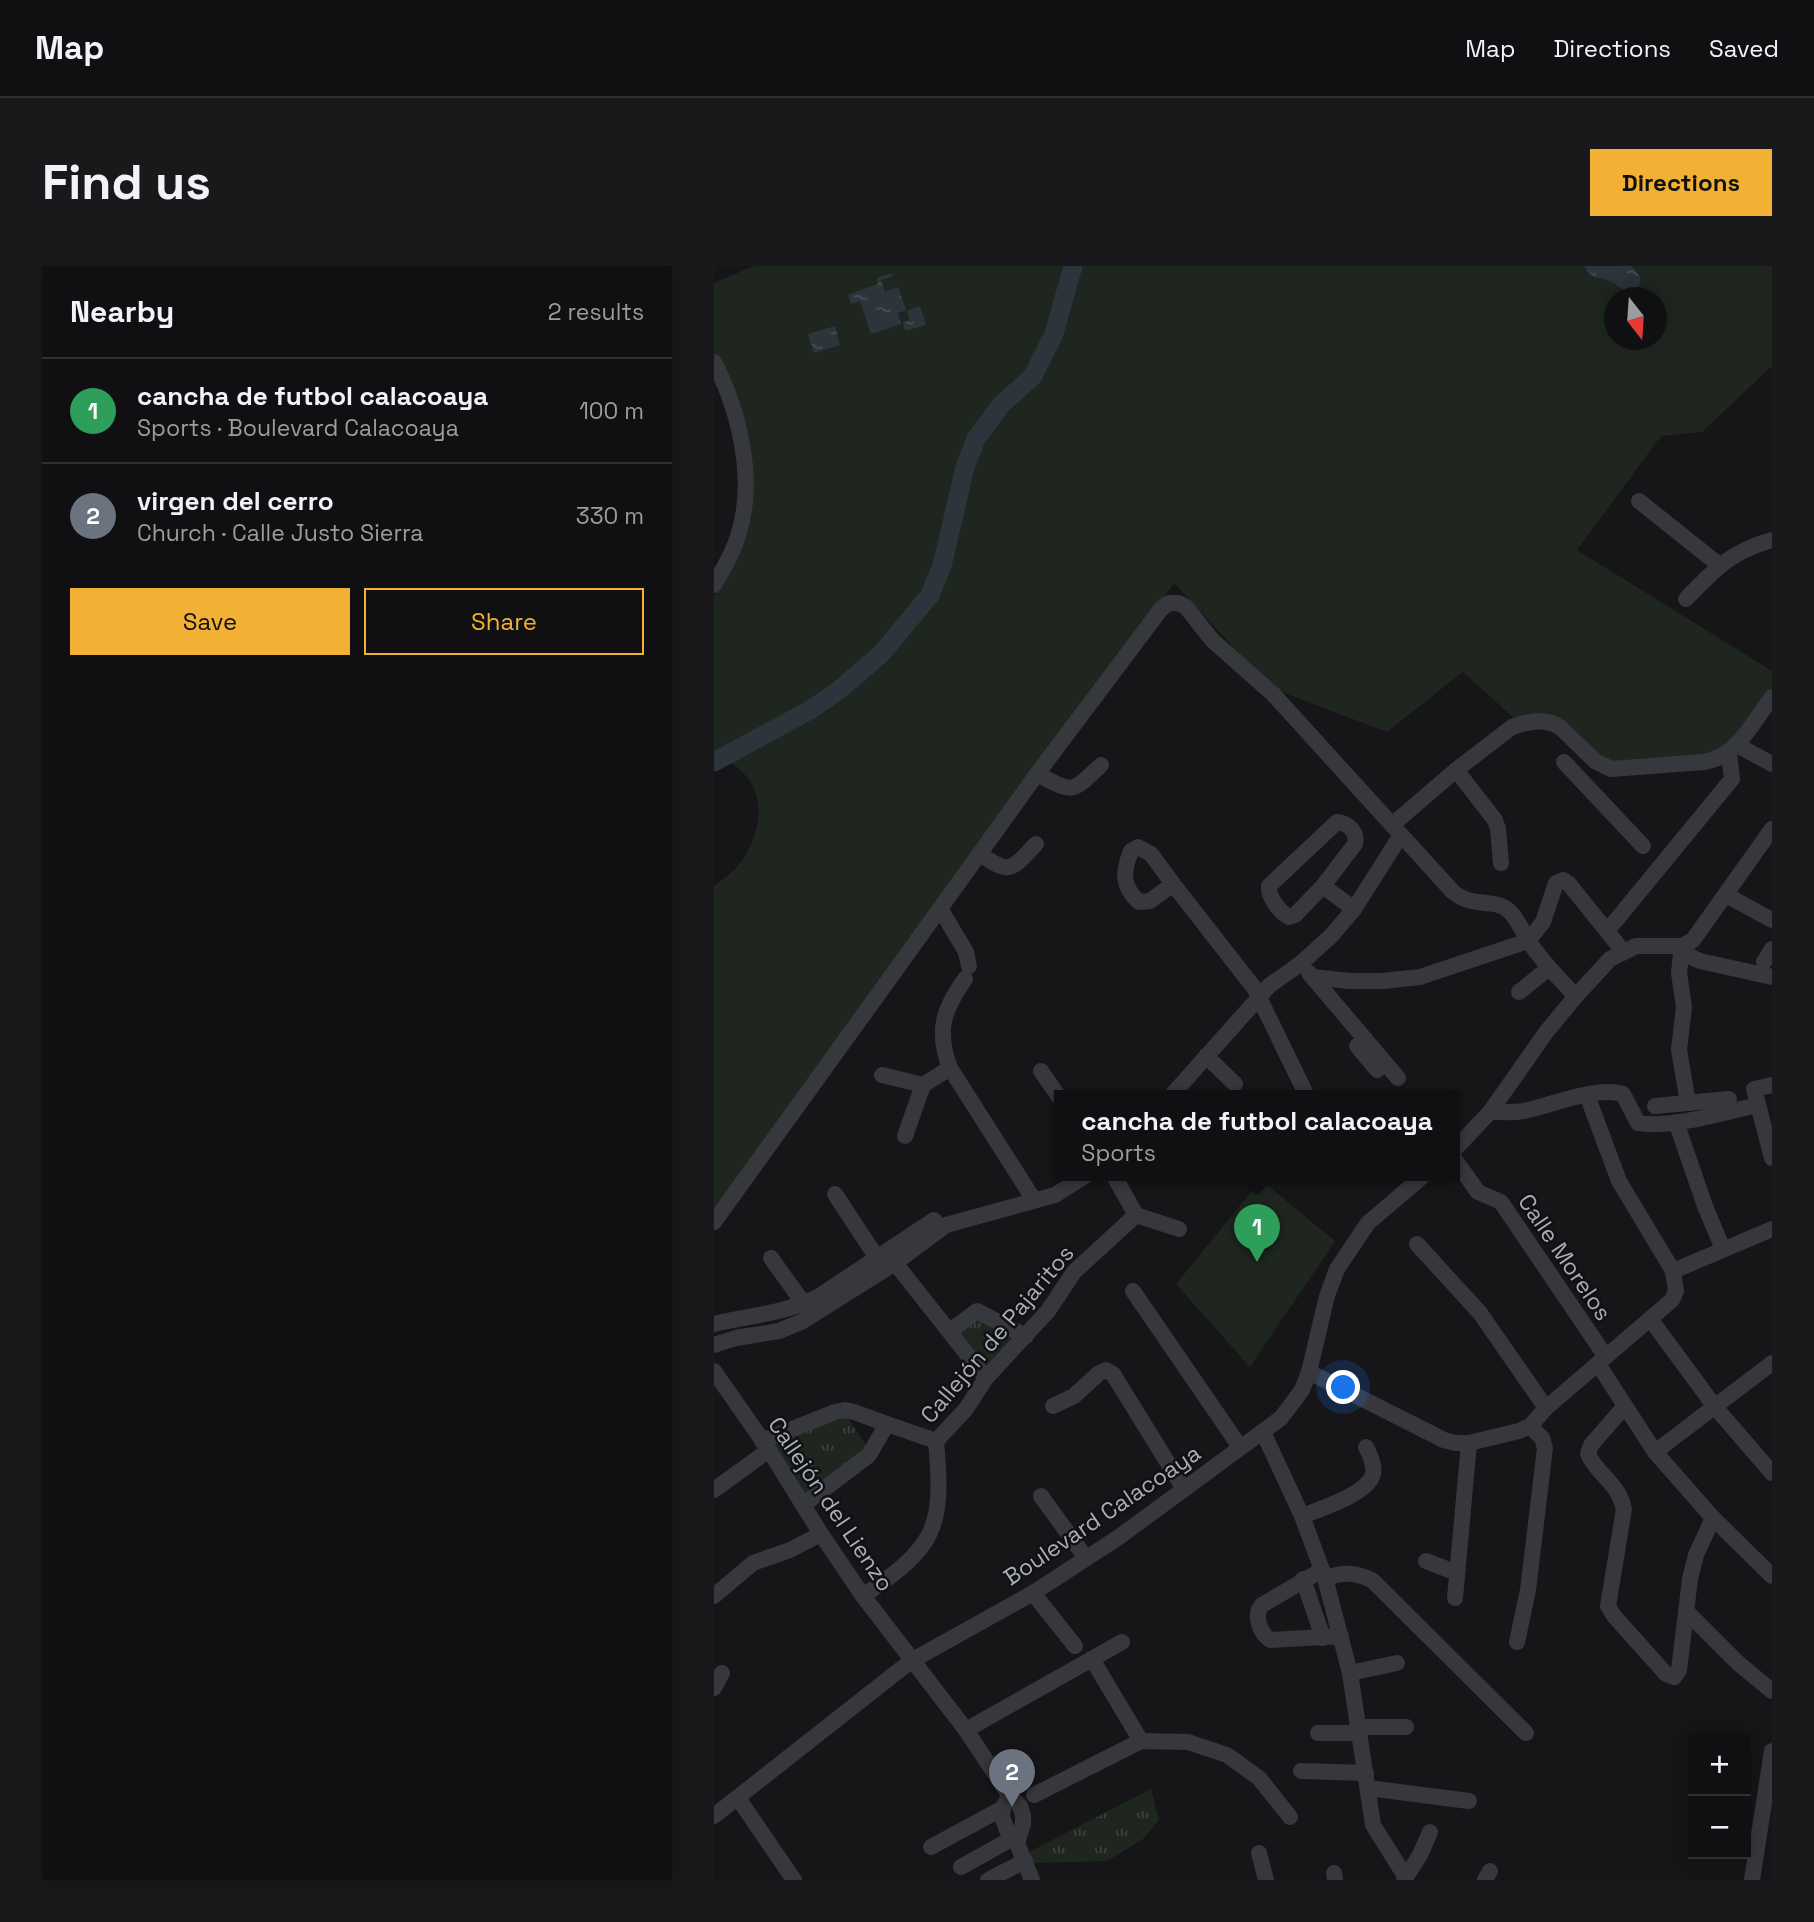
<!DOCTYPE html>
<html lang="en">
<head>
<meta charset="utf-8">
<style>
  :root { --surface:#101012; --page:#19191b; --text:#f1f3f6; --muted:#9c9d9f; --line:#303032; --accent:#f2b134 }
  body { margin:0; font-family:"Space Grotesk",sans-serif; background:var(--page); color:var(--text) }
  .controls { position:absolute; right:21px; bottom:21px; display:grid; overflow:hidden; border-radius:0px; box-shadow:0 4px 18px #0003 }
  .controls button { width:63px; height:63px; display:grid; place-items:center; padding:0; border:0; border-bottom:2px solid var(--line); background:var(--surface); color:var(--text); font:35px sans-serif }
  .compass { position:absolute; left:890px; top:21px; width:63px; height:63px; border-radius:50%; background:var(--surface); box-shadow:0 4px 18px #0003; rotate:163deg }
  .you { position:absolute; left:630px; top:1122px; width:24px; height:24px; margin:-18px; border:5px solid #fff; border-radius:50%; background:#1a73e8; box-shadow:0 0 0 10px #1a73e833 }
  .badge { display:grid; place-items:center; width:46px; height:46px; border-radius:50%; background:var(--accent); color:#fff; font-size:23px; font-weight:700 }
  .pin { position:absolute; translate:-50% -58px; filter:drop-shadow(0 2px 4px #0008) }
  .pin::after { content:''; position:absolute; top:37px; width:24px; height:21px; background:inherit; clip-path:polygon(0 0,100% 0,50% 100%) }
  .popup { position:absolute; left:340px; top:824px; width:406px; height:91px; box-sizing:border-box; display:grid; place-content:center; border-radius:0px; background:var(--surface); filter:drop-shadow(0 2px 5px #0005); font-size:23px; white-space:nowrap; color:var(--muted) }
  .popup b { font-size:26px; color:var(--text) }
  .popup::after { content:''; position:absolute; left:50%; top:100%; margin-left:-14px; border:14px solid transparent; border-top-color:var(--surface) }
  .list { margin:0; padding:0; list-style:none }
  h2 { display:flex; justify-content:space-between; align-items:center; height:91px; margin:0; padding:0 28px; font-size:30px }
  h2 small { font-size:23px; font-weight:400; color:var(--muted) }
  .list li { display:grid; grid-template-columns:46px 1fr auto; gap:21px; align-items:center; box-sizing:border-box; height:105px; padding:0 28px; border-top:2px solid var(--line) }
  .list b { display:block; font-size:26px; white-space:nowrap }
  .list p { margin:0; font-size:23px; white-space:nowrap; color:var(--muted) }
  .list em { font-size:23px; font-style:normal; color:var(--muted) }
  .actions { display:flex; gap:14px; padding:21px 28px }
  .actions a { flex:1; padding:16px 0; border:2px solid var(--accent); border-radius:0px; text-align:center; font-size:24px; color:var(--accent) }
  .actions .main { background:var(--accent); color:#111 }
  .map { position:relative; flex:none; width:1058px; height:1614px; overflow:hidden; border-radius:0px }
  header { display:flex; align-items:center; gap:42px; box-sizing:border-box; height:98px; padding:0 35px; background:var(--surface); border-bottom:2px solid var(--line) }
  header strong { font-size:33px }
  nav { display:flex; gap:38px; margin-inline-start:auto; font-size:24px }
  .intro { display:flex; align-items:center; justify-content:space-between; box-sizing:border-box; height:168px; padding:0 42px }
  h1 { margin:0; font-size:49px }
  .button { padding:18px 32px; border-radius:0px; background:var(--accent); color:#111; font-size:24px; font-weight:700 }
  main { display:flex; gap:42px; padding:0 42px }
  aside { flex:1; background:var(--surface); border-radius:0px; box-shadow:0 4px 18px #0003 }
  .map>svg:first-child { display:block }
  .grass { fill:#1e261f; fill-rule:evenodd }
  .park { fill:url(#park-tufts) }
  .water { fill:url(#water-ripples) }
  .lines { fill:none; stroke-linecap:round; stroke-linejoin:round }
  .river { stroke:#2c353c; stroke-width:19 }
  .minor { stroke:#37383d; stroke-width:16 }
  .labels { text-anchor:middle; stroke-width:5; stroke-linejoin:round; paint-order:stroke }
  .street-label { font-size:23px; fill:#a8adb8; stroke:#111113 }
</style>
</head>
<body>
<header>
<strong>Map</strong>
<nav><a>Map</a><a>Directions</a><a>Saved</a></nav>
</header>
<div class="intro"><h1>Find us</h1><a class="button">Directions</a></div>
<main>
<aside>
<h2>Nearby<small>2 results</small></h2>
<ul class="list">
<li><span class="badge" style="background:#2e9e5b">1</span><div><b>cancha de futbol calacoaya</b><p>Sports · Boulevard Calacoaya</p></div><em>100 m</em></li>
<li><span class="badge" style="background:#6b7280">2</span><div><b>virgen del cerro</b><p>Church · Calle Justo Sierra</p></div><em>330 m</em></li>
</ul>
<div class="actions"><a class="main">Save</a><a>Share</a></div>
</aside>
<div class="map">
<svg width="1058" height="1614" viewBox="0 0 1058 1614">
  <defs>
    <pattern id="park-tufts" width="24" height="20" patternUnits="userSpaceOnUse" patternTransform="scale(1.75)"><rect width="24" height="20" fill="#1e261f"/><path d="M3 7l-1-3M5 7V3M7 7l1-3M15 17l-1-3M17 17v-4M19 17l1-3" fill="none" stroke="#3c433d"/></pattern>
    <pattern id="water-ripples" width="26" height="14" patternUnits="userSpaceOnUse" patternTransform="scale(1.75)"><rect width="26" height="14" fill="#2c353c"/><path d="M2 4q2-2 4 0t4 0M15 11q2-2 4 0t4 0" fill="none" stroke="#485056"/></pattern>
  </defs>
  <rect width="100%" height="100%" fill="#161618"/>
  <g class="grass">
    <path d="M40,0H1058V100L988,166L947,170L863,284L1058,405V427L1015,487L891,497L847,459L801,453L749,406L673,466L557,422L460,317L0,954V620C7,615 15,609 21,603C41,582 53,543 37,517C30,505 20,499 10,491L0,496V330L17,306L31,275L37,251L38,223L0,89V17ZM901,32H943V74H901Z"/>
    <path d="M547,914L621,975L536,1101L462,1018Z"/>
  </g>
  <g class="park">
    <path d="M268,1049L307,1070L271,1103L244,1068Z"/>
    <path d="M131,1147L155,1184L88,1234L52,1178Z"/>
    <path d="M437,1523L445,1554L429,1573L393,1595L320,1597L315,1586Z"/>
  </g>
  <g class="water">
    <path d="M870,0H917C923,7 929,10 925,20L913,26C907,23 903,18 898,16C884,9 880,16 870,0Z"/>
    <path d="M178,7L179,10L167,14L171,26L184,21L192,44L184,47L187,58L157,68L146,35L137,38L134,29L164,18L163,12Z"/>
    <path d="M206,40L212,59L191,65L189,57L196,54L193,45Z"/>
    <path d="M121,60L126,79L100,87L94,68Z"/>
  </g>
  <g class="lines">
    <path class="river" d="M0,496L96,444L125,424L167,388L216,329L228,300L251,201L262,173L287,139L319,110L340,68L359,0"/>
    <g class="minor">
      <path d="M0,96C26,146 42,215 24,270C19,287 9,304 0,319"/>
      <path d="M925,235L1004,298"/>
      <path d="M972,333C1001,303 1016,286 1058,274"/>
      <path d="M1023,479L1058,498"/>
      <path d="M850,496L929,580"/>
      <path d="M742,504L781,554L784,563L787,597"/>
      <path d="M323,508C361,528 357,527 387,499"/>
      <path d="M623,556C634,557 644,566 641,578L609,620L581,649L575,651C566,646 554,632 555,620Z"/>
      <path d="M678,559L742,504L798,461L811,457L825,455L838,457L847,462L881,495L897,503L990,496C1023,491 1039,456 1058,431"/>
      <path d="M266,588C297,610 298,603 322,578"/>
      <path d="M459,618L436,635L425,636C407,620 409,605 417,585L424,581L437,588L459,618L541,723L593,830"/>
      <path d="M609,620L640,643"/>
      <path d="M1012,629L1058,654"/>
      <path d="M227,644L252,686L255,700"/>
      <path d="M894,664L1018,513L1015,487"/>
      <path d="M968,680L965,707L970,741L965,784L974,837"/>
      <path d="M968,680L977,691L986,695L1058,711"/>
      <path d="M1050,696L1058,683"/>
      <path d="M595,707L684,812"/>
      <path d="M599,711L635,715H669L706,711L814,675L829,656L842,617L849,614L855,618L909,685"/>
      <path d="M805,726L835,702"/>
      <path d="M643,780L663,804"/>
      <path d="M492,790L521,818"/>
      <path d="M236,802L320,934"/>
      <path d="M327,805L345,831"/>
      <path d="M168,809L209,819L236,802C222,765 229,744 251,713"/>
      <path d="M1058,819L1040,823L1058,892"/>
      <path d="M457,830L556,719L586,698L617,670L640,643L687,569"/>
      <path d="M941,840L1015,833"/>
      <path d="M776,846C787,846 798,847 810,845C838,839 882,820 909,828L924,857C957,863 1011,846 1044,839"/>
      <path d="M962,856L991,940L1009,983"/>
      <path d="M191,870L209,819"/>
      <path d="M741,883L776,846L833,765L862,730L896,693L922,680H968L979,674L1058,563"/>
      <path d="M741,894L764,926L787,936L892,1091"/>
      <path d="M400,910L422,949L465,963"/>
      <path d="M121,928L163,992"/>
      <path d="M0,956L323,508L447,343L455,337H464L472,341L498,374L559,428L739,626C758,642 779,632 794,644C804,652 808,666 815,676C829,696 845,713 862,730"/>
      <path d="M703,978L766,1047L832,1142"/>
      <path d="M57,992L90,1038"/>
      <path d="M181,997L272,1112"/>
      <path d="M959,1005L1058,963"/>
      <path d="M419,1025L526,1181"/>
      <path d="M937,1054L1001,1141L1058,1207"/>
      <path d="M0,1058C37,1049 69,1048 104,1031L220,954"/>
      <path d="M236,1065L263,1045L312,1070"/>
      <path d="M0,1079L22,1072L65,1065L89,1055L181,997L232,959L341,929L371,910"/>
      <path d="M884,1098L941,1186L999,1252L1058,1310"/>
      <path d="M0,1105L55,1184L107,1268L149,1330L252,1464L295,1529L306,1540L309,1549V1558L303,1577"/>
      <path d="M595,1106L730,1174L741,1177H755L805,1165L816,1160L832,1142L958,1034L962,1025L959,1005L905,915L873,829"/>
      <path d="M339,1140L360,1130L385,1107L392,1104L399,1108L470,1223"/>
      <path d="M911,1140L877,1179L874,1188C884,1210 904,1216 910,1243L894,1340L900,1350L952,1408L960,1411L965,1404L976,1313L982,1289L999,1252"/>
      <path d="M549,1166L588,1250L611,1312L636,1407L659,1559L691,1610"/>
      <path d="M48,1175L121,1146L131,1144L140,1146L173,1158"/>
      <path d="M941,1186L1058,1097"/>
      <path d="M0,1224L55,1184"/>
      <path d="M327,1230L372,1292"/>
      <path d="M89,1239L155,1189L173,1158L222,1175"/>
      <path d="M588,1250C606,1243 654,1228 659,1208C661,1199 656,1189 652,1181"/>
      <path d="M712,1295L743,1307"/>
      <path d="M608,1304L548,1339C539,1349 546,1367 556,1374L627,1370"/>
      <path d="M611,1312C629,1306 640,1306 658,1314L812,1467"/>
      <path d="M589,1313L609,1372"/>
      <path d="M319,1327L361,1380"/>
      <path d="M0,1330L39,1297L76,1284L107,1268"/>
      <path d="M149,1330C222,1280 230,1263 222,1175L252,1143L272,1112L334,1045L360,1006L422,949"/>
      <path d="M741,1332L755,1177"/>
      <path d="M972,1345L1024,1397L1058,1425"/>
      <path d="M803,1376L814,1324L831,1182L828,1172L816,1160"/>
      <path d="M378,1393L427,1475"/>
      <path d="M636,1407L683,1397"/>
      <path d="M0,1422L8,1407"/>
      <path d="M644,1461H692"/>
      <path d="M252,1464L408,1376"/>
      <path d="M604,1467H645"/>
      <path d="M587,1505L652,1507"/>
      <path d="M654,1522L755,1535"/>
      <path d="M295,1529L289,1542L288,1551L293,1564L303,1577L318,1614"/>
      <path d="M320,1529L427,1475L474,1476L513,1489L545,1512L576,1551"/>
      <path d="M24,1532L80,1614"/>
      <path d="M0,1550L197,1395L319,1327L405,1271L567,1152L588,1124L595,1106L613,1030L623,1003L654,957L709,910"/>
      <path d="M217,1581L289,1542"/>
      <path d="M545,1587L552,1614"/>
      <path d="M247,1601L299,1572"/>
      <path d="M620,1607L621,1614"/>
      <path d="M274,1614L311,1595"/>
      <path d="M690,1614L706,1589L716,1566"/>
      <path d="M771,1614L776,1605"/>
      <path d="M1038,1614L1058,1485"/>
    </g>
  </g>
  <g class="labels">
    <g class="street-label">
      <text transform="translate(851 991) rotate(56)" y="8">Calle Morelos</text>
      <text transform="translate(283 1068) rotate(-50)" y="8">Callejón de Pajaritos</text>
      <text transform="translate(117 1238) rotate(56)" y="8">Callejón del Lienzo</text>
      <text transform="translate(388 1249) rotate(-34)" y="8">Boulevard Calacoaya</text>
    </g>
  </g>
</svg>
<div class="controls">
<button>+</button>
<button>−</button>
</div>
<svg class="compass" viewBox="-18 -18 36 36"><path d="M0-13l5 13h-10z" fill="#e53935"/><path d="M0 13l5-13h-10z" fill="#9c9d9f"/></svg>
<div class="you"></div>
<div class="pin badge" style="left:543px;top:996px;background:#2e9e5b">1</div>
<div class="popup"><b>cancha de futbol calacoaya</b>Sports</div>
<div class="pin badge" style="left:298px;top:1541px;background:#6b7280">2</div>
</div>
</main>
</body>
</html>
